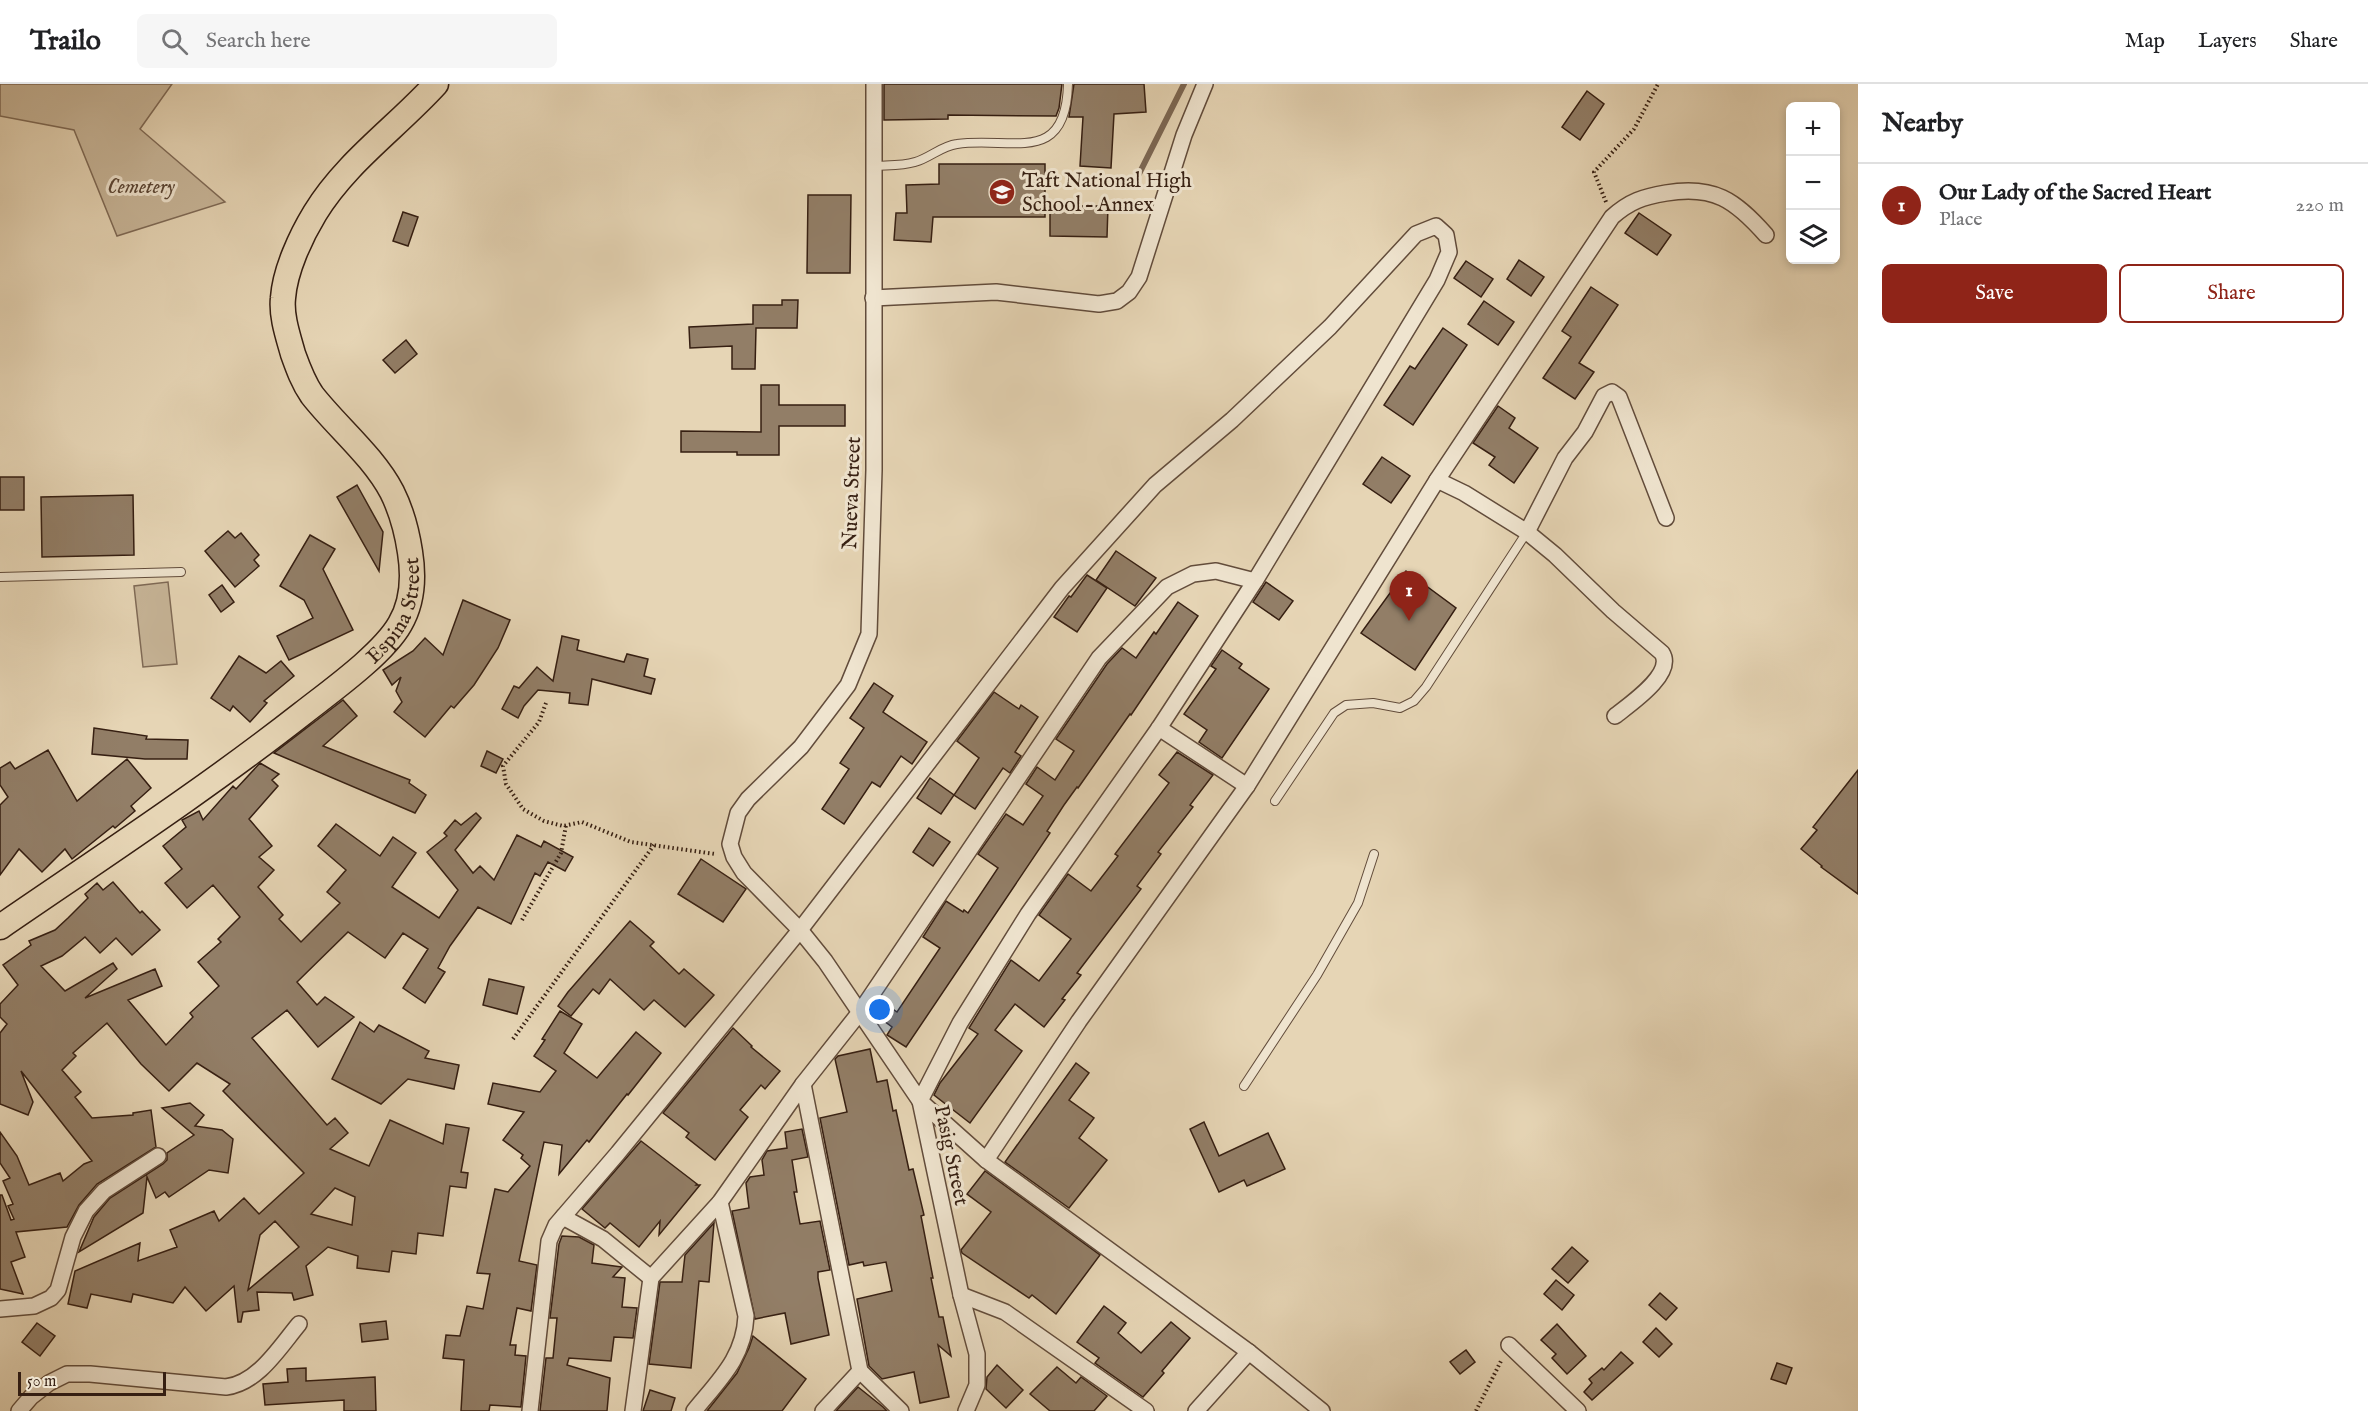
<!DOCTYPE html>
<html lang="en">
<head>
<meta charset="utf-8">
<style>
  :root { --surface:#fff; --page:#f6f6f6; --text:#202124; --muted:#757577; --line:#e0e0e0; --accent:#8f2418 }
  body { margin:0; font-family:"IM FELL English",serif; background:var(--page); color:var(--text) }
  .controls { position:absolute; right:18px; top:18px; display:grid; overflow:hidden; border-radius:9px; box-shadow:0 3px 9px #0003 }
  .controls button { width:54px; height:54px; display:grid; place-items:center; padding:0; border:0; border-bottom:2px solid var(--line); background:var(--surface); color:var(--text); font:30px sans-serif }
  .scale { position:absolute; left:18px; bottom:15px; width:148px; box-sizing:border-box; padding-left:6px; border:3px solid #361f12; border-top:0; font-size:16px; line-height:21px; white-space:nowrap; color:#361f12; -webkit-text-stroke:4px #efe4cf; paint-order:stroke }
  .you { position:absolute; left:880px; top:926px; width:21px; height:21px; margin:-15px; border:4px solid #fff; border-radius:50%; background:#1a73e8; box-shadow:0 0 0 9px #1a73e833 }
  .badge { display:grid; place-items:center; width:39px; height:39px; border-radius:50%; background:var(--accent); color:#fff; font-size:20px; font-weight:700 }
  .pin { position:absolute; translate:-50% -50px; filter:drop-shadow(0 2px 3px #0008) }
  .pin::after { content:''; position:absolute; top:32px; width:21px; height:18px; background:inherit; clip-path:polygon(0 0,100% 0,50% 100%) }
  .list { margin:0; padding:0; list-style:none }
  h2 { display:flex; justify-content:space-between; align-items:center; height:78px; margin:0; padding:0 24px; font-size:26px }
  h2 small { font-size:20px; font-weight:400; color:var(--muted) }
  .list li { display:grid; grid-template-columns:39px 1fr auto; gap:18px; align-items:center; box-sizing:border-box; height:84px; padding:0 24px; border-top:2px solid var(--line) }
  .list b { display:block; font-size:22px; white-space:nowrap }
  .list p { margin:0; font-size:20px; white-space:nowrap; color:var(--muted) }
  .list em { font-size:20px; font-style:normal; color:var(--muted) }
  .actions { display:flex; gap:12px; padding:18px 24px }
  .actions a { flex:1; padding:14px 0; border:2px solid var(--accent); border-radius:9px; text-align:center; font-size:21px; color:var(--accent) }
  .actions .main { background:var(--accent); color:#fff }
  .icon { flex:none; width:33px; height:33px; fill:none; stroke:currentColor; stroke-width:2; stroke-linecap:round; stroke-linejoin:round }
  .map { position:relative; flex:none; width:1858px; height:1327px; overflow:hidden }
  header { display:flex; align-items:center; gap:36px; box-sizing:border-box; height:84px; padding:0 30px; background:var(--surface); border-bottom:2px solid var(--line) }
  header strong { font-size:28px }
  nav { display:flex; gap:33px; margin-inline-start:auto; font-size:21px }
  .search { width:420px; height:54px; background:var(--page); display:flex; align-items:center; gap:15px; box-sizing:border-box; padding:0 21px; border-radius:9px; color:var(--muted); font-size:22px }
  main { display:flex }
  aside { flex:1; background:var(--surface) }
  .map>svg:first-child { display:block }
  .green { fill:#c8b699; stroke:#7f6a56; stroke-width:1.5 }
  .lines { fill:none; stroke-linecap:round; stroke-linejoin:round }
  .stream { stroke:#7c6753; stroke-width:6 }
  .building { fill:#927e67; stroke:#361f12; stroke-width:1.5; fill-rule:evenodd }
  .lane-casing { stroke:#624c3b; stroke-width:10 }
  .street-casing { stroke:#624c3b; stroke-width:18 }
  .primary-casing { stroke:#361f12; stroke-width:27 }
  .path { stroke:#361f12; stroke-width:4; stroke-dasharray:1.5 3; stroke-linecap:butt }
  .lane { stroke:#efe4cf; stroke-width:8 }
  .street { stroke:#efe4cf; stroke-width:15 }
  .primary { stroke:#e6d5b5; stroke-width:24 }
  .labels { text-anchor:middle; stroke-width:6; stroke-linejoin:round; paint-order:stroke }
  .poi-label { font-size:21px; fill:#361f12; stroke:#efe4cf; text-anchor:start }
  .park-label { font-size:21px; font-style:italic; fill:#5a4534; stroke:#efe4cf }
  .street-label { font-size:21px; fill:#361f12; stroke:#efe4cf }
</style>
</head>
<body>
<header>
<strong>Trailo</strong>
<div class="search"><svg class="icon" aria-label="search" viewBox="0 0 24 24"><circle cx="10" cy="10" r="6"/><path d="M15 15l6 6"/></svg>Search here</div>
<nav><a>Map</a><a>Layers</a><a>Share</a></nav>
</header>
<main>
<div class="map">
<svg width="1858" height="1327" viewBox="0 0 1858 1327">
  <rect width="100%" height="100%" fill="#e6d5b5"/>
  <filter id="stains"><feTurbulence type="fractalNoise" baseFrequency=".00333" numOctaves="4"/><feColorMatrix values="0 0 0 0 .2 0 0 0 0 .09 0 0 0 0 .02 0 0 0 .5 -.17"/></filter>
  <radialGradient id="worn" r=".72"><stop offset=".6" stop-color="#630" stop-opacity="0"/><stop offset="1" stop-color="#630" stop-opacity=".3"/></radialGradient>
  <g class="green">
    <path d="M0,0H172L140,45L225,118L117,152L74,46L0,32Z"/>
    <path d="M168,498L177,580L143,583L134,502Z"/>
  </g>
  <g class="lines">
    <path class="stream" d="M1134,100L1184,0"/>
  </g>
  <g class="building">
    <path d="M884,0H1062L1059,24L1056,32L948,31V35L884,36Z"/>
    <path d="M1074,0H1144L1146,28L1114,30L1111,84L1080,82L1083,33H1069Z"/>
    <path d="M1587,7L1604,20L1580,56L1562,43Z"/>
    <path d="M939,80H1045V133H933L931,158L894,156L896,129H907L906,101L939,100Z"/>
    <path d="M808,111H851L850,189H807Z"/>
    <path d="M1050,122H1108L1107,153L1050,152Z"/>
    <path d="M403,128L418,133L408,162L393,157Z"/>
    <path d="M1639,129L1671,151L1657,171L1625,149Z"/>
    <path d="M1519,176L1544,193L1531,212L1507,195Z"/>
    <path d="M1466,177L1493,195L1481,213L1454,194Z"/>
    <path d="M1591,203L1618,221L1579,279L1594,288L1575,315L1543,294L1571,253L1562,247Z"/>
    <path d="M782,216H798L797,244H756L755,285H732V262L690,264L689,243L753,240V221H782Z"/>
    <path d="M1484,217L1514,238L1498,261L1468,240Z"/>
    <path d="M1443,244L1467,261L1413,341L1384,321L1410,282L1415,285Z"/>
    <path d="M406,256L417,270L395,289L383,276Z"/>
    <path d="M761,301H779V321H845V342H779V371H737V368H681V347L761,348Z"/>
    <path d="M1498,322L1515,334L1509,344L1538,364L1514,399L1489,381L1495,373L1473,359Z"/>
    <path d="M1382,373L1410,392L1391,419L1363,400Z"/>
    <rect x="0" y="393" width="24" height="33"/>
    <path d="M357,401L383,448L379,487L337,413Z"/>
    <path d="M133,411L134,471L42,473L41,413Z"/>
    <path d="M228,447L235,454L241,449L259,471L254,476L259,482L235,503L205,467Z"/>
    <path d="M310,451L335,465L323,485L353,546L289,576L277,552L313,534L304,516L280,502Z"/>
    <path d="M1116,467L1156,494L1135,522L1096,496Z"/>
    <path d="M1406,487L1456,524L1415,586L1361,549Z"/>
    <path d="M1087,491L1107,504L1077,548L1054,533L1069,512L1071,513Z"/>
    <path d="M1266,498L1293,517L1279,536L1253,518Z"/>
    <path d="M222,501L234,518L221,528L209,511Z"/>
    <path d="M463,516L510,536L498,564L474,601L454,624L451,622L425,653L394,628L402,618L396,607L401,593L392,601L383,586L413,567L425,554L443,571Z"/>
    <path d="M1178,518L1198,532L1131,631L1130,630L1078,704L1077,703L1064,721L1047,747L1050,749L906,963L887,951L892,943L872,928L880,916L897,928L940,864L923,853L946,817L963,828L964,826L968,829L998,784L978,770L1006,730L1023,741L1043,712L1026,700L1037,683L1055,696L1074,667L1056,655L1107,580L1122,564L1136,574L1154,548L1156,550Z"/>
    <path d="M562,552L579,556L577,566L624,578L627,570L648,575L644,592L655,595L651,610L592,595L588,621L569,619L570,609L538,606L524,622L518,634L502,625L514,602L519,604L537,583L553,597Z"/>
    <path d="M1222,566L1242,580L1239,584L1269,605L1222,674L1199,658L1207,646L1184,630L1216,585L1211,582Z"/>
    <path d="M239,572L266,589L281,577L294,592L264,617L267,619L250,638L233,622L230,627L211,614Z"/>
    <path d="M874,599L893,612L883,628L927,658L912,680L901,672L880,703L872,698L844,740L822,725L849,685L840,679L864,644L850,634Z"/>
    <path d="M994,608L1019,625L1021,621L1038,633L1015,668L1021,672L1010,689L1003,684L975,725L954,711L979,674L957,657Z"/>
    <path d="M343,616L357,632L323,662L410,696L409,699L426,711L415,729L274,669Z"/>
    <path d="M94,644L147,652L146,655L188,656L187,675H145L92,670Z"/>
    <path d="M48,666L77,717L127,675L151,704L131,722L135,727L115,744L113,742L72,775L65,765L42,788L19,765L0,791V721L8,713L0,701V684L10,678L15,685Z"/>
    <path d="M487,667L503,675L496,689L481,682Z"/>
    <path d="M1177,668L1213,691L1190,721L1193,723L1158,768L1161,770L1137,802L1141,805L1077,889L1081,891L1062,915L1065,916L1044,943L1015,920L995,946L1022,967L970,1039L934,1011L940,999L978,950L969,944L1011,876L1039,897L1071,855L1039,831L1068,790L1091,807L1118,772L1115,770L1169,699L1159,691Z"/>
    <path d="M260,679L279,690L272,696L278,702L249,735L272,762L259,773L274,786L258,803L283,831L279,835L301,858L340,819L327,808L346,786L318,762L336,740L380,772L393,753L416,769L392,803L439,834L458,806L427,768L447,752L444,749L455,736L461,741L476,729L481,734L455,766L473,789L480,782L494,796L517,751L541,763L544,757L573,773L565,787L548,778L540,792L535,789L511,840L478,823L450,862L438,884L445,888L425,919L403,904L428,865L403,849L385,874L348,848L297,898L317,921L325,913L354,933L318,963L287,926L252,954L327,1041L335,1034L348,1049L330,1065L369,1082L390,1036L443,1060L446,1040L469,1044L461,1088L468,1089L466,1104L450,1102L443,1152L418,1149L416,1170L392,1167L389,1188L357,1184L358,1172L328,1163L306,1182L313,1211L294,1216L292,1209L257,1208L259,1226L243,1228L241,1238H238L234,1202L206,1227L185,1203L173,1219L133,1210L131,1218L91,1210L87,1224L68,1220L75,1187L140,1159L138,1177L177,1163L170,1146L214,1127L219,1137L244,1114L259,1130L304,1089L223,1007L230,1000L197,979L169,1007L141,980L107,939L73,969L76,972L62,986L81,1008L75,1013L92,1034L133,1031V1029L151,1026L156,1063L97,1100L79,1121L67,1143L16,1148L25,1173L11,1178L23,1210L0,1205V1111H2L11,1136L14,1135L8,1122L13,1120L3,1097L10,1094L0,1079V1048L17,1072L29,1101L60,1089L63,1097L84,1080L92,1077L21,987L33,1018L28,1031L0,1020V949L7,940L0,933V920L18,901L3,881L31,861L29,857L55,846L68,834L88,814L85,810L97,799L103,806L113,798L140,829L142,827L160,846L132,871L116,854L100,869L85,853L62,872L41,882L65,907L113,879L117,885L85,914L155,885L162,902L128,916L166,961L193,933L190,929L219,902L198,878L221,858L218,855L240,833L213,801L187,824L165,799L182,785L163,762L186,743L182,736L199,727L203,736L233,702L236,705ZM335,1104L355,1113L352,1141L311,1130ZM275,1137L299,1163L248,1206L260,1151Z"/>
    <path d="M1858,686V810L1821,783L1822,782L1801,765L1817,746L1813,743Z"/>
    <path d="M930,694L954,711L941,730L917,714Z"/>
    <path d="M929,744L950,758L933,782L913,768Z"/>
    <path d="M701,775L746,805L723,838L678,810Z"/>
    <path d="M630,837L654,858L650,862L679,890L684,885L714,911L685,943L654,916L644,926L610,895L599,910L593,905L571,932L558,922L568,908Z"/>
    <path d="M489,895L524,903L517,930L483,921Z"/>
    <path d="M560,927L582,940L564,969L597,994L636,948L661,969L628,1011L627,1010L589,1058L587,1056L559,1090L562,1061L544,1058L519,1177L537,1181L531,1227L517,1224L510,1261H516L515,1271L526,1272L521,1323L490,1321L489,1327H461L464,1276L443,1274L446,1251L460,1252L467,1222L483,1225L490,1190L477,1189L495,1105L508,1108L530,1082L521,1074L523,1071L503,1056L524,1028L488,1020L493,999L540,1008L556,987L534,972L545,956L542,955Z"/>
    <path d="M360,938L374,948L379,941L429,967L425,974L459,981L454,1005L408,995L381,1020L332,995Z"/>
    <path d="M733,944L752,962L751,963L780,987L765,1005L761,1001L740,1026L748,1033L715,1076L686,1053L689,1049L663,1029Z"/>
    <path d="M870,965L877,998L887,996L893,1027L896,1026L909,1086L913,1085L924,1131L921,1132L933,1194H931L939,1233H943L951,1272L938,1261L949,1313L920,1319L914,1288L882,1295L869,1282L857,1215L892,1207L886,1178L864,1182L863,1178L849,1181L820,1034L847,1028L835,975L838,972Z"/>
    <path d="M1076,979L1089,989L1069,1016L1094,1034L1079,1054L1107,1076L1069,1124L1005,1078Z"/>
    <path d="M190,1019L204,1031L195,1042L222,1046L233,1055L228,1089L209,1086L169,1113L165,1108L156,1114L147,1093L143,1129L79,1168L94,1133L110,1114L163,1080L167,1076V1069L194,1051L162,1024Z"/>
    <path d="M1204,1038L1219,1072L1268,1049L1285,1085L1247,1102L1244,1096L1219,1108L1190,1045Z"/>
    <path d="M802,1045L808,1073L792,1076L797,1108H794L800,1140L820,1137L830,1186L818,1188V1194L829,1251L791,1260L785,1229L755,1235L732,1127L749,1124L746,1099L750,1093L764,1091L762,1076L767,1067L787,1064L785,1048Z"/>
    <path d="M641,1057L697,1100L696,1101H700L659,1151L660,1137L639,1163L610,1139L605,1144L582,1125Z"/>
    <path d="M985,1087L1100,1171L1056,1230L1032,1211L1029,1214L962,1169L961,1166L991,1128L967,1110Z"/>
    <path d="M714,1139L709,1198L699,1197L691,1284L649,1280L660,1198H682L685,1171Z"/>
    <path d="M562,1152L579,1153L594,1161L592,1179L622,1183L613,1193L625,1194L622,1223L637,1224L633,1254L614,1253L611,1277L569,1274L567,1281L610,1294L607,1327H540L546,1274H553L557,1234H550L559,1160Z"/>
    <path d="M1572,1163L1588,1177L1568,1199L1552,1185Z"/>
    <path d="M1556,1196L1574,1211L1562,1226L1544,1210Z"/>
    <path d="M1660,1209L1677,1224L1666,1236L1649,1221Z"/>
    <path d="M1104,1222L1126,1239L1118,1249L1141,1269L1171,1238L1190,1254L1162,1287L1164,1289L1143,1313L1095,1279L1099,1274L1077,1258Z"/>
    <path d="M386,1237L388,1255L362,1258L360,1240Z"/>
    <path d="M37,1239L55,1252L40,1272L22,1258Z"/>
    <path d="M1557,1240L1586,1272L1567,1290L1552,1274L1556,1270L1541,1256Z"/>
    <path d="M1656,1244L1672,1260L1659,1273L1643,1258Z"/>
    <path d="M753,1252L806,1295L782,1327H707L737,1289L749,1264Z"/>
    <path d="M1466,1266L1475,1278L1460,1290L1450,1278Z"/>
    <path d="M1621,1268L1633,1279L1592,1316L1584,1308L1592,1299L1589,1295L1602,1284L1604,1286Z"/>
    <path d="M1777,1279L1792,1284L1786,1300L1771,1295Z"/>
    <path d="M997,1281L1023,1306L1006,1324L986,1305L987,1293Z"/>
    <path d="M1057,1283L1076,1299L1081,1293L1107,1312L1094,1327H1050L1030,1310Z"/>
    <path d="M306,1284V1297L375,1293L376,1327H344V1316L265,1321L263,1300L288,1298L287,1285Z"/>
    <path d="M858,1303L883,1323L887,1327H836Z"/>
    <path d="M650,1306L675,1314L671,1327H643Z"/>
  </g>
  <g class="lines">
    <defs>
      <g id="lane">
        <path d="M874,82C887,81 902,82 915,78C930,74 941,62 957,60C1011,52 1066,83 1068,0"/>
        <path d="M0,493L181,488"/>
        <path d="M1275,717L1334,629L1346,621L1373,619L1400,624L1414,617L1426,603L1527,448"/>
        <path d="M1244,1002L1317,891L1358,819L1374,770"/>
      </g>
      <g id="street">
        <path d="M874,0V386L869,550L848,601L801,663L748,715L738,729L730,760L734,773L744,789L800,846L825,877L920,1017L961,1211L977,1270V1301L966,1327"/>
        <path d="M873,214L996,208L1099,220L1117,217L1129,208L1139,193L1184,51L1205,0"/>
        <path d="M1437,396L1464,409L1527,448L1555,471L1613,527L1662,569C1675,590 1630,620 1615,632"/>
        <path d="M1527,448L1565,374L1585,348L1604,312L1612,308L1619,313L1666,434"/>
        <path d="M1159,644L1247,702"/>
        <path d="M803,1000L860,1287L823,1327"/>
        <path d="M986,1076L1079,937L1247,702L1437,396L1612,133C1630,117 1643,113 1666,109C1714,101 1735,116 1766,151"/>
        <path d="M563,1133L603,1155L651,1194"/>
        <path d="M961,1211L1005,1228L1146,1327"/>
        <path d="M0,1225L34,1222L51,1214L58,1206L73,1153L86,1127L104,1107L158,1072"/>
        <path d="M1509,1261L1578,1327"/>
        <path d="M860,1287L901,1327"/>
        <path d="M19,1327L31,1313L49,1299L67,1290H90L226,1303C258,1299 279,1264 299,1240"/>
        <path d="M530,1327L549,1157L556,1141L618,1069L800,846L1062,504L1155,401L1232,336L1330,243L1416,150L1436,142L1446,151L1449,168L1437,196L1255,497L1159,644L1028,830L960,939L920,1017L986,1076L1249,1268L1322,1327"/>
        <path d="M633,1327L651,1194L720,1118L803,1000L860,928L1099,574L1167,503L1193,490L1216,487L1255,497"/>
        <path d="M694,1327C719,1296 744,1274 746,1232L720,1118"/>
        <path d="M1196,1327L1249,1268"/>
      </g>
      <g id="primary">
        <path id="s1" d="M0,843C102,773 206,705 303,629C331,607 383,570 400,540C413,518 414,493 410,468C407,448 401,426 392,408C373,372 337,343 312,311C303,298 298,284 293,270C288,252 281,232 283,214C285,186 301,152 315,129C346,78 397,43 436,0"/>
      </g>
    </defs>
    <use href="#lane" class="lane-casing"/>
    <use href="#street" class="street-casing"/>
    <use href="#primary" class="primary-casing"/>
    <g class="path">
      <path d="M1606,118L1594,88L1634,45L1658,0"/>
      <path d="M546,619L539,638L503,682L506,700L523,725L544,737L563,742L582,738L631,758L715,770"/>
      <path d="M522,836L561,769L566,741"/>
      <path d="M513,955L654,761"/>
      <path d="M1476,1327L1502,1275"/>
    </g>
    <use href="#lane" class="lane"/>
    <use href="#street" class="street"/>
    <use href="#primary" class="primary"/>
  </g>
  <defs>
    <symbol id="school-disc" viewBox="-11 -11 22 22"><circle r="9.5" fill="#8f2418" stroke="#efe4cf"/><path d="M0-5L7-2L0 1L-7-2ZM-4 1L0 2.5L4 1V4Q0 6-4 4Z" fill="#fff"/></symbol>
  </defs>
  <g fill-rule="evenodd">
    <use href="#school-disc" x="987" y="93" width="30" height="30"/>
  </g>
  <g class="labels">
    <g class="poi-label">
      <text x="1022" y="103">Taft National High<tspan x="1022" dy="24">School – Annex</tspan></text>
    </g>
    <g class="park-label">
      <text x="141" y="109">Cemetery</text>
    </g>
    <g class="street-label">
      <text transform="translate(851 409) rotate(-88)" y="7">Nueva Street</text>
      <text dy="7" stroke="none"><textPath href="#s1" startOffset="514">Espina Street</textPath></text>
      <text transform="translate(952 1071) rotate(78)" y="7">Pasig Street</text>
    </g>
  </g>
  <rect width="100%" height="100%" filter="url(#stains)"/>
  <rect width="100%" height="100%" fill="url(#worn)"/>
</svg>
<div class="controls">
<button>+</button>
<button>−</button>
<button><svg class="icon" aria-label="layers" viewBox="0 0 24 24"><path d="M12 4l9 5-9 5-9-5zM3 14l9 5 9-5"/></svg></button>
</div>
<div class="scale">50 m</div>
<div class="you"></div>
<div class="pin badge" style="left:1409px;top:537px">1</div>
</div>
<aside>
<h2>Nearby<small></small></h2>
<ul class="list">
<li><span class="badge">1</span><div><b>Our Lady of the Sacred Heart</b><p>Place</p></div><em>220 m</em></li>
</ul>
<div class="actions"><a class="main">Save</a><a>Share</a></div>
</aside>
</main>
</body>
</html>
